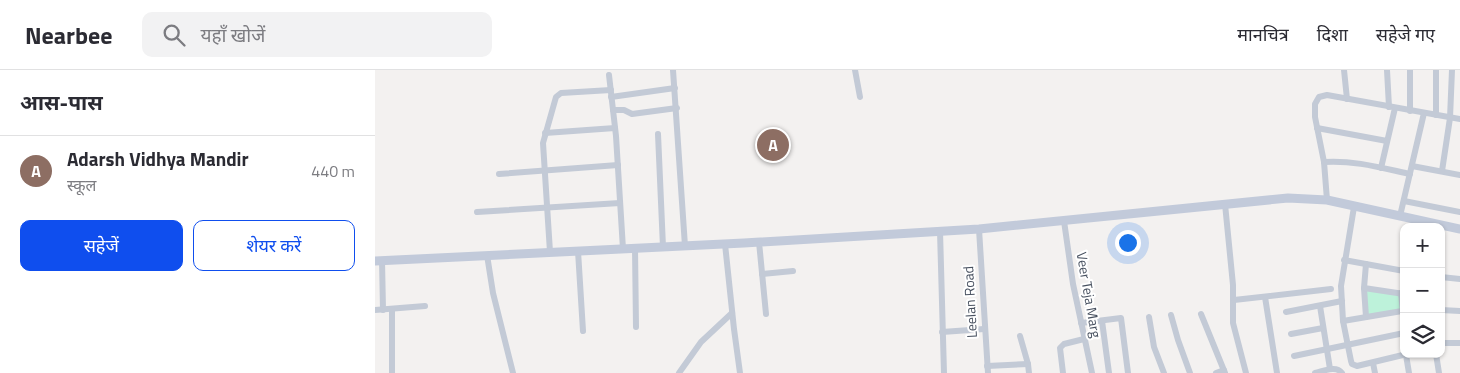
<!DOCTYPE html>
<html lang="hi">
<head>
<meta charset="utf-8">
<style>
  :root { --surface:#fff; --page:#f2f2f3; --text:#2b2b33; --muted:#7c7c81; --line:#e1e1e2; --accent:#0f4eee }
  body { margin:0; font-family:"Titillium Web","Noto Sans Devanagari",sans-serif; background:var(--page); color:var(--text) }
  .controls { position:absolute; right:15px; bottom:15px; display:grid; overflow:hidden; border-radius:10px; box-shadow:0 1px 4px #0004 }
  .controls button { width:45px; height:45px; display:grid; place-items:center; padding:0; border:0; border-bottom:1px solid var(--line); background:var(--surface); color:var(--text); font:25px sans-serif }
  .you { position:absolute; left:752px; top:172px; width:18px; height:18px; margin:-12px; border:4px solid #fff; border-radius:50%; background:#1a73e8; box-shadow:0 0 0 8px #1a73e833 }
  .badge { display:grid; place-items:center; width:32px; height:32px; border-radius:50%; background:var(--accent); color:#fff; font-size:16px; font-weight:700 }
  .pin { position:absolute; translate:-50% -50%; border:2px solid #fff; box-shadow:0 1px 5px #0006 }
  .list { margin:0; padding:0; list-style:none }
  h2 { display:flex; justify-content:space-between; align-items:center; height:65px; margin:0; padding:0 20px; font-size:21px }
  h2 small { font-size:16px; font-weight:400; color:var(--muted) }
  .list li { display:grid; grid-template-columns:32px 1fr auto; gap:15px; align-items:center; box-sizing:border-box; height:70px; padding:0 20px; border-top:1px solid var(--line) }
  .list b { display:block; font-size:19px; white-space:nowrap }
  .list p { margin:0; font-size:16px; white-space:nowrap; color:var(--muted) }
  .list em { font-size:16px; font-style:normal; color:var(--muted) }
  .actions { display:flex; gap:10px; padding:15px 20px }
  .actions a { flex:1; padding:11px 0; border:1px solid var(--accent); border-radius:10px; text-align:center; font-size:18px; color:var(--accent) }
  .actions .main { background:var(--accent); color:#fff }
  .icon { flex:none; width:28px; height:28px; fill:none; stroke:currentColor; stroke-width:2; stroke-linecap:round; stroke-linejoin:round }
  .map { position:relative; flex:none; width:1085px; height:303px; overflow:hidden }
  header { display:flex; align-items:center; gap:30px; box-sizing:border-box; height:70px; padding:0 25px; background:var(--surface); border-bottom:1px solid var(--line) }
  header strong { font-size:24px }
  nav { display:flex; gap:28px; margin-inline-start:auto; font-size:18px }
  .search { width:350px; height:45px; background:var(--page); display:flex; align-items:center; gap:12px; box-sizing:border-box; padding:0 18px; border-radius:10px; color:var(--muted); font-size:19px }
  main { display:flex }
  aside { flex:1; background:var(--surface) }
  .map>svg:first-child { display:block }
  .green { fill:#bdf2da }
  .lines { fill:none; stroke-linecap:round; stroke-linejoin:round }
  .minor { stroke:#c3cad6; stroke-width:6 }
  .secondary { stroke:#c2cada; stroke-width:9 }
  .labels { text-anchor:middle; stroke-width:4; stroke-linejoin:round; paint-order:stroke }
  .street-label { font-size:14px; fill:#47505f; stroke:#fff }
</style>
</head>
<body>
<header>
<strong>Nearbee</strong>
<div class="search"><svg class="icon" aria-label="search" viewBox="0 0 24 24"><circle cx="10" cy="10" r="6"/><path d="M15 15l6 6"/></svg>यहाँ खोजें</div>
<nav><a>मानचित्र</a><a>दिशा</a><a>सहेजे गए</a></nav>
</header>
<main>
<aside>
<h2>आस-पास<small></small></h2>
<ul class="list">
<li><span class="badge" style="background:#8d6e63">A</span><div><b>Adarsh Vidhya Mandir</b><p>स्कूल</p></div><em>440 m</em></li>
</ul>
<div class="actions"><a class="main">सहेजें</a><a>शेयर करें</a></div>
</aside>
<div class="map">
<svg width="1085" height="303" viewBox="0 0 1085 303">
  <rect width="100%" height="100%" fill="#f3f1f0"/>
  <path class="green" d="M989,218L1026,223L1027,241L991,247Z"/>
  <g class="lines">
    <g class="minor">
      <path d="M298,0L310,176"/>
      <path d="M480,0L485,27"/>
      <path d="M969,0L972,29"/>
      <path d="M1012,0L1014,37"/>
      <path d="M1035,0V41"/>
      <path d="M1061,0V45"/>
      <path d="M234,5L241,66L248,179"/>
      <path d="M236,27L300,18"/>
      <path d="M238,40H249L257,44L302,38"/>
      <path d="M942,58L1012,71"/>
      <path d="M170,63L240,58"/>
      <path d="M283,64L288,177"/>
      <path d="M949,92C979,90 1007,98 1035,104"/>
      <path d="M1037,96L1085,105"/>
      <path d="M1006,98L1020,38"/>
      <path d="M1067,101L1075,48L1077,0"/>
      <path d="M124,104L243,95"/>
      <path d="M952,130L949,92L940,47V34L944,27L952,25L1085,49"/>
      <path d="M1029,131L1085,142"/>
      <path d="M850,134L858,215V253L871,303"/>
      <path d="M979,137L966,216L968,251L976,291L977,294L982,296L1032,284"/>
      <path d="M102,142L245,133"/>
      <path d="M1025,146L1049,43"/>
      <path d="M689,151L698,214L717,303"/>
      <path d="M604,159L613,303"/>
      <path d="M565,161L569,303"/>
      <path d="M384,172L391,244"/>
      <path d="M350,174L359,259L365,303"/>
      <path d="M260,178L261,257"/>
      <path d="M203,181L208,261"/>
      <path d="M175,182L168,73L181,27L186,23L236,20"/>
      <path d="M112,185L118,223L138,303"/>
      <path d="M7,190L8,240"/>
      <path d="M969,190L1029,201"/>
      <path d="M991,194L989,218L991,247"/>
      <path d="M387,204L418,201"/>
      <path d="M1066,207L1085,209"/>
      <path d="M989,218L1029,224"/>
      <path d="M1026,223L1029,252"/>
      <path d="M890,227L902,303"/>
      <path d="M859,230L956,219"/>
      <path d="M945,236L955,299"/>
      <path d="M0,240L50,236"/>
      <path d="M1066,240L1085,241"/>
      <path d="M911,242L967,231"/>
      <path d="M826,244L850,303"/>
      <path d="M796,245L803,270L815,303"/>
      <path d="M774,247L779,277L789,303"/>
      <path d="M727,251L734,303"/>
      <path d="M968,251L1027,241"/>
      <path d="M706,253L746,248L753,303"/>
      <path d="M567,262L609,259"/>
      <path d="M916,264L948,258"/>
      <path d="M645,266L653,294L654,303"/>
      <path d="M1066,273H1085"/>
      <path d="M1061,284L1064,303"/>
      <path d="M1031,285L1034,303"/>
      <path d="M919,286L1029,263"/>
      <path d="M998,293L1000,303"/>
      <path d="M612,296L653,294"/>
      <path d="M17,303V239"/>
      <path d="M304,303L326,272L357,243"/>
      <path d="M688,303L685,278L689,274L709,269"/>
      <path d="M841,303L849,300"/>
      <path d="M940,303C949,301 961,295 967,303"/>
    </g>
    <path class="secondary" d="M0,191L369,173L604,159L913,128L952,130L1085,159"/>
  </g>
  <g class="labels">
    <g class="street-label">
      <text transform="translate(714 225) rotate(80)" y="5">Veer Teja Marg</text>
      <text transform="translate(595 232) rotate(-93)" y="5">Leelan Road</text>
    </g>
  </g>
</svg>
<div class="controls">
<button>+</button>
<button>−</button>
<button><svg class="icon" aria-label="layers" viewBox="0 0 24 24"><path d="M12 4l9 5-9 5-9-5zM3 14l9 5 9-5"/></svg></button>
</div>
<div class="you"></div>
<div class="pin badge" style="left:398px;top:75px;background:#8d6e63">A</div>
</div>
</main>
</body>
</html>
